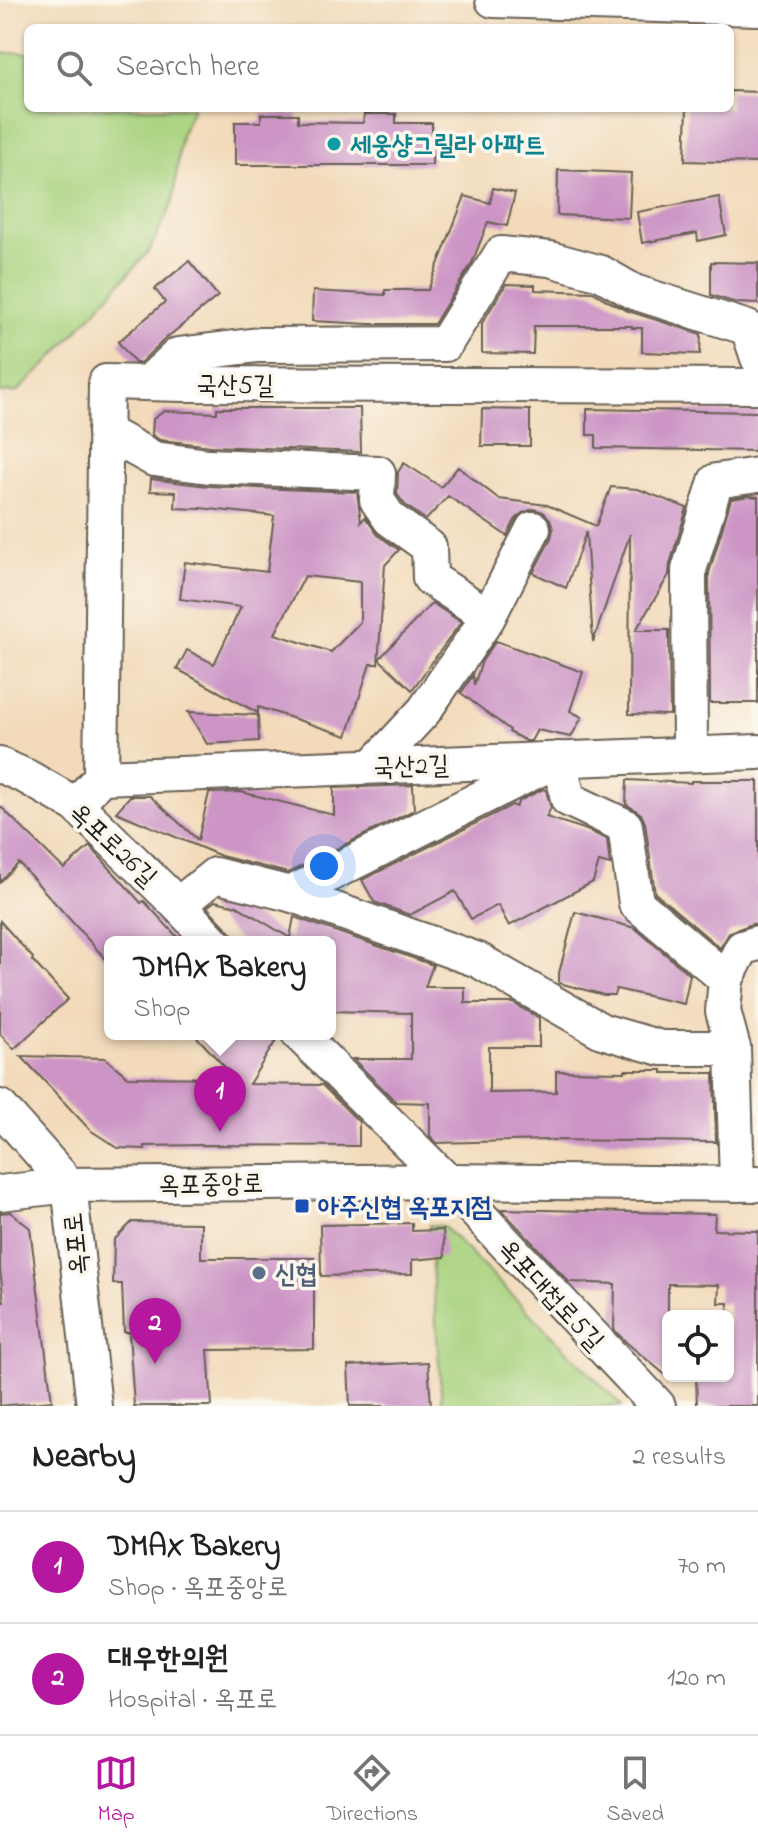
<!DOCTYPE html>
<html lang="en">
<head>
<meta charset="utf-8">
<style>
  :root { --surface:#fff; --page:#f6f6f6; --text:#202124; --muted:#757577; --line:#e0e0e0; --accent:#b5179e }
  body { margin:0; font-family:"Indie Flower","Poor Story",sans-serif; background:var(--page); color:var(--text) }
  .controls { position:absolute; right:24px; bottom:24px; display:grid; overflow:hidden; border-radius:12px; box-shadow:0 2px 6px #0004 }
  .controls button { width:72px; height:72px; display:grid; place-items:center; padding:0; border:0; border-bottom:2px solid var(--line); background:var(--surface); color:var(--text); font:40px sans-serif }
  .you { position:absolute; left:324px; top:866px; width:28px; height:28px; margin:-20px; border:6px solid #fff; border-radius:50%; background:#1a73e8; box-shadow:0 0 0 12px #1a73e833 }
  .badge { display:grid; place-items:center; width:52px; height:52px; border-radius:50%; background:var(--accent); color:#fff; font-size:26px; font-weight:700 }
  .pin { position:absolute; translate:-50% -66px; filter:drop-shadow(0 2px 4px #0008) }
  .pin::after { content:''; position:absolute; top:42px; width:28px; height:24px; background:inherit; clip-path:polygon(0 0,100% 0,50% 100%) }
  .popup { position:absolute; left:104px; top:936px; width:232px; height:104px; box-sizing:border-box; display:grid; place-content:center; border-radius:12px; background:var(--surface); filter:drop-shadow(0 2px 6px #0005); font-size:26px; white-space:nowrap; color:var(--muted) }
  .popup b { font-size:30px; color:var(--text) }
  .popup::after { content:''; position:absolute; left:50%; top:100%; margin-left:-16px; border:16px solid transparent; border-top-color:var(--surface) }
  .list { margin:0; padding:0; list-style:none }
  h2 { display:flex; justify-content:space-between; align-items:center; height:104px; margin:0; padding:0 32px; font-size:34px }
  h2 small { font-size:26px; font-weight:400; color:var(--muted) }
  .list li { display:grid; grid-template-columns:52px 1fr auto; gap:24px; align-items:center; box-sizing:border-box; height:112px; padding:0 32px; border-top:2px solid var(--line) }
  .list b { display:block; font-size:30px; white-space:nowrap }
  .list p { margin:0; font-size:26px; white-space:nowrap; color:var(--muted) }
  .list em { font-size:26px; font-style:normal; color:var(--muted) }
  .icon { flex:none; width:44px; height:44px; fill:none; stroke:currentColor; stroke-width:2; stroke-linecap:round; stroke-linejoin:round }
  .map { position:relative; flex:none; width:758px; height:1406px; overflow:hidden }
  .search { position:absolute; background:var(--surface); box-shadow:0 2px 6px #0004; left:24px; right:24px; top:24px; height:88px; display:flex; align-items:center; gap:20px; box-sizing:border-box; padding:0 28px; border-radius:12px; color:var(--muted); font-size:30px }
  .sheet { height:328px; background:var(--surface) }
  nav { display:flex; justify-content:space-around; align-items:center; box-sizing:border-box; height:112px; border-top:2px solid var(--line); background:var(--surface); font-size:22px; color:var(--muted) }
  nav a { display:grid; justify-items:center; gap:4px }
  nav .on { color:var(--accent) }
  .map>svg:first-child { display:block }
  .green { fill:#a8d27e; stroke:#62774d; stroke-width:2 }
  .building { fill:#cc95c6; fill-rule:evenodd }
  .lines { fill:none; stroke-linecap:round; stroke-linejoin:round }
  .minor-casing { stroke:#675e53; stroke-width:38 }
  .minor { stroke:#fff; stroke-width:34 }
  .culture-dot { fill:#0f9aa8; stroke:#fbf7ec; stroke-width:3 }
  .transit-dot { fill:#1a4fb4; stroke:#fbf7ec; stroke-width:3 }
  .service-dot { fill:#5c6f8a; stroke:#fbf7ec; stroke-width:3 }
  .labels { text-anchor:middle; stroke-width:7; stroke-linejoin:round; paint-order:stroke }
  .culture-label { font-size:26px; font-weight:bold; fill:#0d838f; stroke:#fbf7ec; text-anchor:start }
  .street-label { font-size:26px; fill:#1c1c1c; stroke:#fbf7ec }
  .transit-label { font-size:26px; font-weight:bold; fill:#164399; stroke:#fbf7ec; text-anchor:start }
  .service-label { font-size:26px; font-weight:bold; fill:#4e5e75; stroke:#fbf7ec; text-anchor:start }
</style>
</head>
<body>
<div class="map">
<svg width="758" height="1406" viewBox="0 0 758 1406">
  <rect width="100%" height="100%" fill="#fbf7ec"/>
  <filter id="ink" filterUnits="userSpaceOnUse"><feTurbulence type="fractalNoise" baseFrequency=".0125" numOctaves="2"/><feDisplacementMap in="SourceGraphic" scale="16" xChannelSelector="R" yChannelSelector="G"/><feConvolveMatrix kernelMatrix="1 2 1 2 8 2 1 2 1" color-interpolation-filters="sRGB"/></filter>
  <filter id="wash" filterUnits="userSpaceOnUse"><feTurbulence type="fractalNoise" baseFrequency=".006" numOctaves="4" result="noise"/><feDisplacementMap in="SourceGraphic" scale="32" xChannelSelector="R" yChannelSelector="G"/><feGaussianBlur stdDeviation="1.8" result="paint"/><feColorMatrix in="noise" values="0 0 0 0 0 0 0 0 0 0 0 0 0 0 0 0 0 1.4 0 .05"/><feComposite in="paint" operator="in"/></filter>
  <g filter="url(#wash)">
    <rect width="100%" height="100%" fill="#f2daba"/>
    <g class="green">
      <path d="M0,53H28V108H193L181,136L173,202L149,251L47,364L17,392L0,393Z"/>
      <path d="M429,1225L443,1226L622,1406H442Z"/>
    </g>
    <g id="blocks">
      <g class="building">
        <path d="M730,91L758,92V163L685,161L687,108H730Z"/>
        <path d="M261,114H298V122L363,123L364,114H396V123H432V165H235V122H261Z"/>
        <path d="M558,170L631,173L629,218L557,215Z"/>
        <path d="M493,188L515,193L507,226L488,222L472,263L434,324H370L312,321L313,291L385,295V290H428L465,196L490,203Z"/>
        <path d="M719,197L726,235L698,241L697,233L642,243L637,212Z"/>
        <path d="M189,261L218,296L164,340L140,363H135L118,342L165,302L155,289Z"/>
        <path d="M711,262L758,263V304L736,303L711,295Z"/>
        <path d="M506,284L535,285V290L593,292L610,302L628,311L701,334L700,354L642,352V328H632V326H534L533,354L482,353V323Z"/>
        <path d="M217,408H360L361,452L211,446L160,440L152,435L153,419L164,411L217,413Z"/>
        <path d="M482,409L530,410V446H481Z"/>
        <path d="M587,409L758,412V438H756L755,451L596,448V435H587Z"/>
        <path d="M404,463L441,487L458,467L499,499L547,505L596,526L611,487L638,489L687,508L670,564L669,575L636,630H669L670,715L629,714L630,534L593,642L586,532L566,588L533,573L551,538L553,529L550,519L543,512L533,509L522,513L515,520L507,536L448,496L426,520L405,505L397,494L398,472Z"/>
        <path d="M151,479L208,486L357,492L361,522L365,517L378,535L399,550L385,565L378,664H370L347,736L258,707V713L177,669L187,650L214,664L241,607L180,599L185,562L267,572L274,516L201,508V509L175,508L176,492L150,491ZM305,576L360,582V622L331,652L275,634Z"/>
        <path d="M749,496L758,497V703H710L709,573L731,499Z"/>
        <path d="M432,603L461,622L412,690L379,659Z"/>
        <path d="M496,641L583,672L570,711L582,717L571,737L537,730L531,741H526L509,732L510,730L461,693L473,675L474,685L482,661Z"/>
        <path d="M188,712L258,715L259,741L207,744Z"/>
        <path d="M627,780L691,783V781H758V924H752L730,932L720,948L655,893L645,823L641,814L626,804Z"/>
        <path d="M413,785L414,810L288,873L221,856L116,812L130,796H150L198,840L209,793L241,792L334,815V788Z"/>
        <path d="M543,789L546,790L551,808L546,817L584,829L607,839L610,865L599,862L593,882L509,926L498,905L471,919L455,891L410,915L374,902L362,880L512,805L516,807L519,801Z"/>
        <path d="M0,806L64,869L90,846L141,903L144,901L182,942H110V964L19,863L0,882Z"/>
        <path d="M215,901L237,906L290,938L294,917L433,965L425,987H465V1003H513L539,1018V1047H489V1093L556,1092V1071L625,1072V1070H662V1073H714L716,1142L548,1140L437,1143L430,1136V1103L396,1102L353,1059H411V1013L330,1011V942H240L207,907Z"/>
        <path d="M575,912L635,928L690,975L684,1004L616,989L614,995H604L559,983V973Z"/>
        <path d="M0,921L33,958L32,960L68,999L14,1049L0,1034Z"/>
        <path d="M194,1034H280L249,1084L322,1085L359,1122V1146L201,1145L145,1146V1149L118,1148L90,1130L21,1056L105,1058L128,1077L235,1078Z"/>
        <path d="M501,1209L715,1214L714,1230L758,1231V1406H697L696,1376H728V1303H718L719,1285L668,1284V1377L627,1343L614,1330L615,1284L569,1282Z"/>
        <path d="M10,1212L30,1228L52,1401L0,1406V1303L4,1302L0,1270V1213Z"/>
        <path d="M132,1222L201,1223V1258H314V1349L208,1350L212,1406H134L129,1332H124L122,1284H113L114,1240Z"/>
        <path d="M412,1223V1231L443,1230L445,1257L412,1260V1274L321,1276L320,1225Z"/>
        <path d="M428,1362L431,1406H350L348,1366Z"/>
      </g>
    </g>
  </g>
  <g filter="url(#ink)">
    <use href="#blocks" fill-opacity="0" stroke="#675e53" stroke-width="2"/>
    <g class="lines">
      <defs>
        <g id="minor">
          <path d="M493,0L758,8"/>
          <path d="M148,383L178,355L258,345L445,344L501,254L550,259L601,273L634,292L748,328L758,358"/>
          <path d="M105,432L154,459L209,466L378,473L377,500L390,519L429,547L430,578L488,616"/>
          <path d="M690,754L689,570L716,481L758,475"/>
          <path d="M0,765L27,777L76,805L178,905L213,942"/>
          <path d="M373,766L424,711L487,619L533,529"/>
          <path d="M101,777L106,382L184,384L758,386"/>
          <path d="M76,805L101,777L758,752"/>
          <path d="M290,894L478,960L602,1031L661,1048H733"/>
          <path d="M178,905L215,875L290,894L559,759L568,799L625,826L636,903L726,979L723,1011L733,1048L737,1184"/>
          <path d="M726,979L742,948L758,943"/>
          <path d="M299,1034L447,1181L658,1406"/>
          <path d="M0,1107L69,1185L94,1406"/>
          <path d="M0,1193L69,1185L447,1181L758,1184"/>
        </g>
      </defs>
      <use href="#minor" class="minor-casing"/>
      <use href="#minor" class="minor"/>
    </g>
  </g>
  <circle class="culture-dot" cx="334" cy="144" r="8"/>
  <rect class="transit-dot" x="294" y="1198" width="16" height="16" rx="4"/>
  <circle class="service-dot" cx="259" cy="1273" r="8"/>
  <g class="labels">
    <g class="culture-label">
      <text x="350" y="153">세웅샹그릴라 아파트</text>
    </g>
    <g class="street-label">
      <text x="235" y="393">국산5길</text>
      <text transform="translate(411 765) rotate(-2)" y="9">국산2길</text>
      <text transform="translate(114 844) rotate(43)" y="9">옥포로26길</text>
      <text transform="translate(211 1183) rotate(-1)" y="9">옥포중앙로</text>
      <text transform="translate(75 1244) rotate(-96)" y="9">옥포로</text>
      <text transform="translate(552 1294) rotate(47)" y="9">옥포대첩로5길</text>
    </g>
    <g class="transit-label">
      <text x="318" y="1215">아주신협 옥포지점</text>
    </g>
    <g class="service-label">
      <text x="275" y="1282">신협</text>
    </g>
  </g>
</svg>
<div class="controls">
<button><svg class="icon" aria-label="locate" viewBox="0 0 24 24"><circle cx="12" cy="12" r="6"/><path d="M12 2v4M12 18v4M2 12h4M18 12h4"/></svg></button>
</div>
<div class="you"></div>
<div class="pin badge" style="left:220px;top:1132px">1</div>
<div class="popup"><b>DMAX Bakery</b>Shop</div>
<div class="pin badge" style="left:155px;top:1364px">2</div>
<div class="search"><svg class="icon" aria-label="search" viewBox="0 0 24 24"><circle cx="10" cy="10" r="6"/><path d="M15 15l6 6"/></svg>Search here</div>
</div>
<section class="sheet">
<h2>Nearby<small>2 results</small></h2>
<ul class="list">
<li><span class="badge">1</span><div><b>DMAX Bakery</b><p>Shop · 옥포중앙로</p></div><em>70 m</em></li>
<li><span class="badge">2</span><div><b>대우한의원</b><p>Hospital · 옥포로</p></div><em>120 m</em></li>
</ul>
</section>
<nav>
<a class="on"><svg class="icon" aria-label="map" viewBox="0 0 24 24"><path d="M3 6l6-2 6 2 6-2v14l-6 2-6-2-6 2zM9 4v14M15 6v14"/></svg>Map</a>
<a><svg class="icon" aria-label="directions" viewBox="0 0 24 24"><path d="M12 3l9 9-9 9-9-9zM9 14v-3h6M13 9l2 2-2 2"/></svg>Directions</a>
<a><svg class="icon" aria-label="saved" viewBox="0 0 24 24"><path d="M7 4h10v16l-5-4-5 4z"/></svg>Saved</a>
</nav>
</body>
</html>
